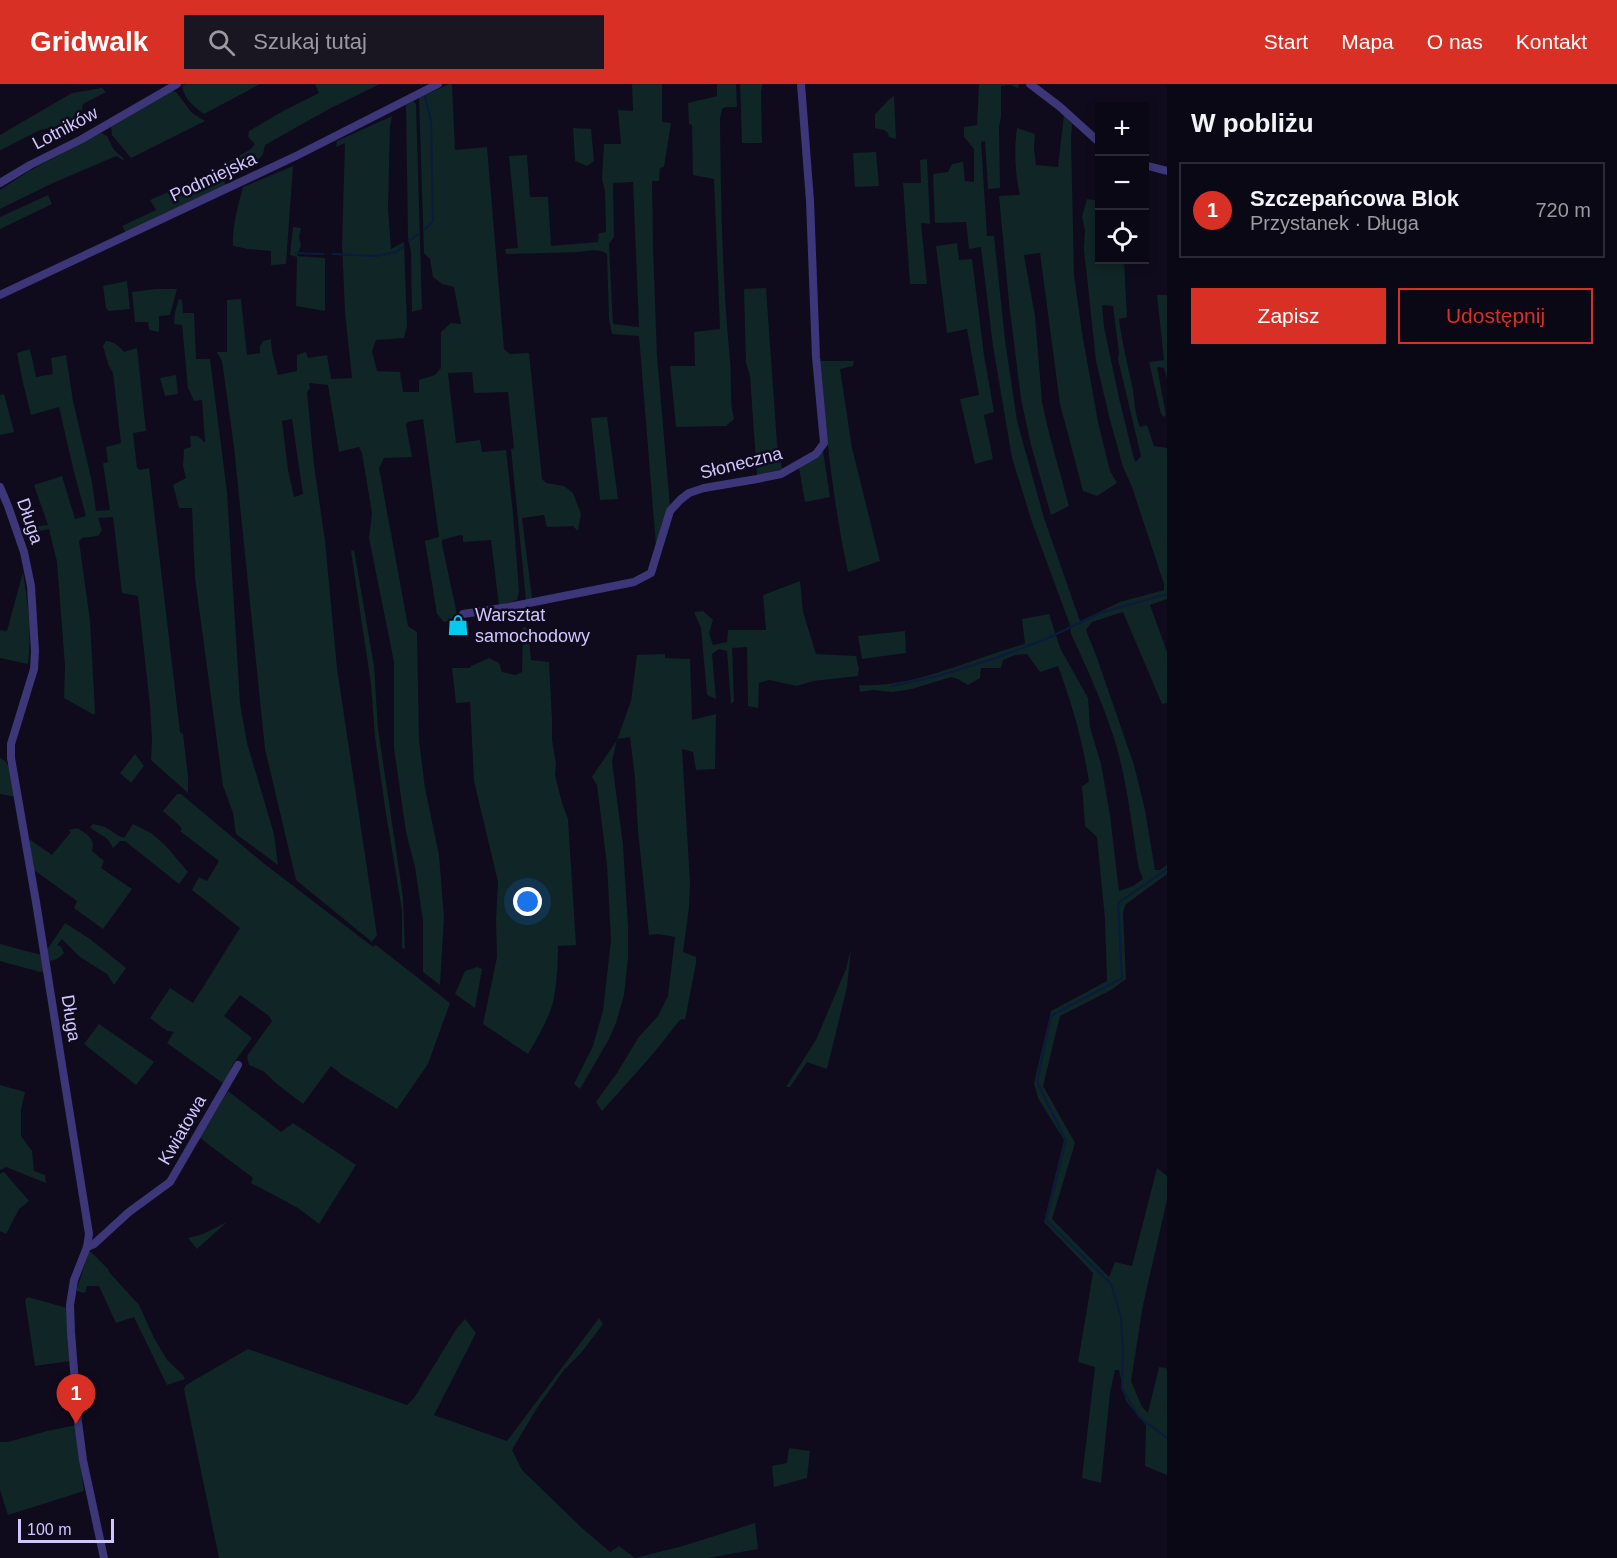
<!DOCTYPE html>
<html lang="pl">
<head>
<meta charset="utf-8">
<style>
  :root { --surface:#0b0815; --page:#191622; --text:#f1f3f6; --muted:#9a9aa0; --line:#2b2934; --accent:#d93025 }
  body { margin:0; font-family:Helvetica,sans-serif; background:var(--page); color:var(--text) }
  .controls { position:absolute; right:18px; top:18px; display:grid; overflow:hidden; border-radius:0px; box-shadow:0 3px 9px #0003 }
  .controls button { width:54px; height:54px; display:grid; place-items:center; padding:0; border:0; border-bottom:2px solid var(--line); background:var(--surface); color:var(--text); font:30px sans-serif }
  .scale { position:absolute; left:18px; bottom:15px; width:96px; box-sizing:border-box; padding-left:6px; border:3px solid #d0c7fe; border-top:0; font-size:16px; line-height:21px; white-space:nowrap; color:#d0c7fe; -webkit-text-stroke:4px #0f0b1c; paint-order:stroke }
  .you { position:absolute; left:528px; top:818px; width:21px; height:21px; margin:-15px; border:4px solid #fff; border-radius:50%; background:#1a73e8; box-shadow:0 0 0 9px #1a73e833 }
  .badge { display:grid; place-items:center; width:39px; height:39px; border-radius:50%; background:var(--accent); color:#fff; font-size:20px; font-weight:700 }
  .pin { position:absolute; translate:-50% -50px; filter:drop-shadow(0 2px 3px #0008) }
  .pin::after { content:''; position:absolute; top:32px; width:21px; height:18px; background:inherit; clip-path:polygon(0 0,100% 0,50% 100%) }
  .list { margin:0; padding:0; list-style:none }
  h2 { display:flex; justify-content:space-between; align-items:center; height:78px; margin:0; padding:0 24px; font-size:26px }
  h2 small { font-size:20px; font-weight:400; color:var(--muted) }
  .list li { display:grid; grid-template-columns:39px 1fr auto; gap:18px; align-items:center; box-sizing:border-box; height:96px; margin:0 12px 12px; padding:0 12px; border:2px solid var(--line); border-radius:0px }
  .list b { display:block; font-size:22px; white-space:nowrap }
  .list p { margin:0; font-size:20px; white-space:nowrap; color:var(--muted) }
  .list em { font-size:20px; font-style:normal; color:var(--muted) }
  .actions { display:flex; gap:12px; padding:18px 24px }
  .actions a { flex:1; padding:14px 0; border:2px solid var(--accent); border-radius:0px; text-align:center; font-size:21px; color:var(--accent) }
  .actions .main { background:var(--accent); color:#fff }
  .icon { flex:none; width:33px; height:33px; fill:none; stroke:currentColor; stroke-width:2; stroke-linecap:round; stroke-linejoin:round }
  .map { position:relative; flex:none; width:1167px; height:1474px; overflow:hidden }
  header { display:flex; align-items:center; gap:36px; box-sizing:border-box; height:84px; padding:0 30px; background:var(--accent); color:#fff }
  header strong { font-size:28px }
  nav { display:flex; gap:33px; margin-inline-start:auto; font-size:21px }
  .search { width:420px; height:54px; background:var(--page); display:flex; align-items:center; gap:15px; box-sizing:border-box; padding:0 21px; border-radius:0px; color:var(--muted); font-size:22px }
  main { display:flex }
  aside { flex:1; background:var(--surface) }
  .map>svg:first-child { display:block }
  .green { fill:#0f2526; fill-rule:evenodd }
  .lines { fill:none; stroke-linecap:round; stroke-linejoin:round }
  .stream { stroke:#0b1b3b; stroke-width:2 }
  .minor { stroke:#3d377a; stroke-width:8 }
  .labels { text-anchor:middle; stroke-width:5; stroke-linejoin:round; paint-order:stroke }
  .street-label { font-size:18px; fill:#d0c7fe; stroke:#0f0b1c }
  .poi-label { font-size:18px; fill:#d0c7fe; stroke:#0f0b1c; text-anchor:start }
</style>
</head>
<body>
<header>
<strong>Gridwalk</strong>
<div class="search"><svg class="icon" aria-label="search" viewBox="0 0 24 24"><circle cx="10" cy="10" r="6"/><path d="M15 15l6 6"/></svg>Szukaj tutaj</div>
<nav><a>Start</a><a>Mapa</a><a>O nas</a><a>Kontakt</a></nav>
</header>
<main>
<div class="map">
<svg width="1167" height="1474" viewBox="0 0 1167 1474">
  <rect width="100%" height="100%" fill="#0f0b1c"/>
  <g class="green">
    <path d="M186,0H260L204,30C194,23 184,15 182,2Z"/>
    <path d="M315,0H380L329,25L265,61L263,70L258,76L222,91L226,102L127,150L122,142L156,126L150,116L215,88L218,84L251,65L255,60L248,53L249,47L285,26L319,9Z"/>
    <path d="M449,0H452L455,66L487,63L504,265L510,270L529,269L542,395L546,399L564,402L573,409L581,430L578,447L573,442L547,443L544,431L522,434L532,514L526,516L511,365L514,364L508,308L474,309L472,288L448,289L456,359L480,356L482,368L506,366L513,429L519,507L517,516L499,522L491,456L463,458V452L460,451L442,456V460L458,535L444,538L437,530L425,457L439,453L423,335L408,338L406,341L412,373L384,374L379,384L408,542L417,548L419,657L425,704L439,771L444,833L440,901L423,888V837L415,783L406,748L394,664V578L369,454L372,429L362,369L359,363L339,368L328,301L309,299L310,304L307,308L314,381L325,457L337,584L377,851L372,858L296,796L265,665L234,363L222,277L217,268H227V216L241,215L247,271L260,269V262L263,257L271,255L272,268L278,291L297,287V271L306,268L308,274L327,271L331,295L352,294L345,228L342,159L345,59L336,63L337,57L392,32L390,42L388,125L391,165L404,158L407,242L404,254L376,256L372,267L377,287L400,288L403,308H419V296L435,291L441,284V248L451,239L461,240L454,203L442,200L433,193L430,175L424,169L419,14ZM292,335L303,410L294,413L288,386L282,337Z"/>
    <path d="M632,0H662V38L671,39L664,83L660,84L659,97H652L653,163L657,272L670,422L656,462L639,252L612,250L609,236L607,170C599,164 587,167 579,168L506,170L505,165L518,164L509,72L527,71L530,113H548L551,162L598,158L599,149L606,148L605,107L602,95L604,60H621L618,26L633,27ZM633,98L639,243L613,240L609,160L614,153L613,99Z"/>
    <path d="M717,0H736L737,23H725L722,25L720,35C721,115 722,196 730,275C732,295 729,315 734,335L726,342L676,343L670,282H695L694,248L720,245L714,95L693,91L692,41L689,40L688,19L717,12Z"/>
    <path d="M740,0H763L761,8L762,59H742Z"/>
    <path d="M979,0H1019L1018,4L1010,1L1001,2V32L999,43L1000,104L988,105L985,57L981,58L987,152H994L1005,256L1017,337L1044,434L1080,537L1120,518L1164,506V500L1132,403L1123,383L1110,336L1096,277L1084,165L1085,146L1082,133L1087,115L1099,117L1100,176H1124L1127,233L1119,235C1122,258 1127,278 1132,301C1135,316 1134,327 1140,343L1147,341L1154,362L1167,364V515L1150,521L1167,568V619L1162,620L1123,528L1092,538L1086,546L1097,574L1134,681L1145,726L1155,786H1160L1167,781V790L1125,821L1123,829L1126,895L1111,906L1060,932L1043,1002L1075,1059L1052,1135L1109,1193L1115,1178L1132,1182L1157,1084L1167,1092V1116L1143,1221L1131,1297L1142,1323L1148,1329L1159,1283L1166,1284L1167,1286V1391L1145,1382L1146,1341L1126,1317L1119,1286H1115L1110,1309L1101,1399L1082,1394L1095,1283L1078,1278L1093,1189L1044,1138L1064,1056L1038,1014L1034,999L1051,927L1107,897L1105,835L1097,753L1085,742L1082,702L1089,698C1083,658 1072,620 1058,582L1040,588L1027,570L1015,571L1003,576L1001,584H981L980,594L968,601L958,595L951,593L912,605L893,608L873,606L860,608L859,601C916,604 971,574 1025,560L1022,535L1049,530L1060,564L1088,614L1090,643L1101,680L1110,731L1119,807L1133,802L1143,795L1139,785C1131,740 1127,692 1112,648C1101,615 1086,582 1071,550L1070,541L1032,438L1012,374L993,262L981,163L969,165L966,138L935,139L933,90L948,88L952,80L963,78L965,97L974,98V65L964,53V43L977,41ZM1102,221L1113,222L1119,269L1118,275L1141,372L1136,378L1134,375L1119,314L1104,243Z"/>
    <path d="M102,4L106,8L83,20L80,34L55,43L40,46L1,66H0V51L72,9Z"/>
    <path d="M172,7L176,8L192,29L205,37L131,74L112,51L111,43Z"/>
    <path d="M894,12L896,55L889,53L888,49L884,46L875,44V30C882,24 886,17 894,12Z"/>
    <path d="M413,17L416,20L422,225L412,228L411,168L408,153L406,21Z"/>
    <path d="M1064,31L1072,40L1071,55L1074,191L1082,249L1098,338L1110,387L1117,399L1097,412L1083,407L1060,320L1040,169L1024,171L1035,232L1042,318L1049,349L1069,422L1051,431L1031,361L1021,315L1009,219L999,112L1020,111C1015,90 1014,66 1017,44L1035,50L1034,65L1036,81L1058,83Z"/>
    <path d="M573,44L591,45L594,77L587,82L575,77Z"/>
    <path d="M101,49L107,52L114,66L124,75L123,76L116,72L51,100L0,125V106L29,87Z"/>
    <path d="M876,68L879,102L855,103L853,69Z"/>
    <path d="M927,75L930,140L921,139L927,200H910L903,99H921L920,76Z"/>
    <path d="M293,82L286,180L271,181V167L248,165L233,162C232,143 238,121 243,103Z"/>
    <path d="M1144,84L1149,85L1147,97L1146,147L1145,148Z"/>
    <path d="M48,111L52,120L0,145V133Z"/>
    <path d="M293,143L301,144L299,153L301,161L297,172L325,174V227L296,222L297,173L290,171Z"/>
    <path d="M957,159L959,176L972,175L984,271L994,328L984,331L993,375L975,380L960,315L979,311L967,245L947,249L936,162Z"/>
    <path d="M127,197L130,225L109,227L106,224L103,202Z"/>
    <path d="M766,204L777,359L782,385L757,392L750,292L746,279L744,205Z"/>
    <path d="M155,205H177L170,231L159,232V248L149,246L148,238H135L132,208Z"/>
    <path d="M1157,211H1167V295L1164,284L1157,283L1166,331L1164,333L1161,330L1149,278L1164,276Z"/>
    <path d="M179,215L182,216L183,229H194L196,275H210L227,408L240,619L247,659L274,750L278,781L236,750L233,729L223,702L195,494L192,424H179L173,401L186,394L183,382L184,365L191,363L190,352H198L205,359L202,316L194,317L188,304L182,241L174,240L175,228Z"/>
    <path d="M106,257C115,258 119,262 124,268L137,264L146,347L133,349L137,384L140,386L149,384L180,648L183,650L188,692V709L151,676L152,656L150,622L138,512L122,509L113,433L98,434L102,446L98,452L82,454L79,457L90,537L95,628L94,631L64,614L65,582L57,478L49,445L22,451L20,444L48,441L34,401L62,392L75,435L86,432L74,388L59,323L31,331L23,299L17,269L30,265L36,293L53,290L51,274L66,271L73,317L92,398L96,427L110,426L103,379L108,378L106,363L121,359L113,289L108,280L103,262Z"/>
    <path d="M819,277H854L853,282L840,285L852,364L880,477L848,488C833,419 826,347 819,277Z"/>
    <path d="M176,291L178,310L165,312L160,294Z"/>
    <path d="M4,310L14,348L0,351V311Z"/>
    <path d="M607,333L618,415L600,416L591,334Z"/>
    <path d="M823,367L830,413L805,418L799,384L817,373Z"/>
    <path d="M354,466L374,582L378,645L403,813L405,865L402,864V827L385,723L375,653L371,600L351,467Z"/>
    <path d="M23,488C28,521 32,546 28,580L0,574V546L7,547Z"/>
    <path d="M800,497L803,528L816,570L856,572L859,585L858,592L813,597L797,602L769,596L759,599L758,624L748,622L747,563L732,564L734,617L731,620L727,567L719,565L712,570L716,615L707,611L701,544L694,528L703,527L713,536L709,549L713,561L727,558L728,546H766L763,511Z"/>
    <path d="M523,543L528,544L531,576L549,578L552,635V656L556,680L555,691L562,719L568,735L576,861L558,862C558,879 557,897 554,914C550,933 538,953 528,970L483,940L497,873L496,836L498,798L474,697L470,618L456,619L452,584H470L471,582L489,574L499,579L502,588L515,591L522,588Z"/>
    <path d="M905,547L906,569L862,575L858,552Z"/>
    <path d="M665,570V574L690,575L692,636L716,630L715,685L696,686L693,668L682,665L690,798L689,823L683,868L696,873V879L685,936L682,935L679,937L652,971L602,1027L596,1018L617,989L638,954L658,932L668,912L675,853L658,850L649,851L638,747L635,694L630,653L617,655L612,678L623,761L628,842V874L624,911L616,939L609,955L580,1005L574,1000L593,962L603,927L611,856L607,781L597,701L592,693L617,656L631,617L637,571Z"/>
    <path d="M135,670L144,682L131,699L120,689Z"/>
    <path d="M0,674C13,679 13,700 16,713L0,710Z"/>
    <path d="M177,710H181L262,778L373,863L376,861L450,919L428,980L397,1025L342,991L331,982L303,1020L277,1000L263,987L249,981L247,972L272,937L269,932L240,911L224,932L252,954L233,980L224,1000L167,959L174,948L167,947L150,934L170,904L193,919L240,844L192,806L199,793L207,797L219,777L180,747L182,745L180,742L163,727Z"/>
    <path d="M93,740L105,743L119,752L124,754L133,740L151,749L165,761L188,788L179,800L125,757H120L113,764C107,750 99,752 90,743Z"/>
    <path d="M77,744C86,749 96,755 92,767L104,777L101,784L132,805L103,845L74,824L77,817L34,786L29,755L52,771L71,748L68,746Z"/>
    <path d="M65,839L90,855L126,884L114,901L107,890L80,873L62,855L57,861L61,863L64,869L57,875L50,877L47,866Z"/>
    <path d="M0,860L41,871L44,887L40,888L0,877Z"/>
    <path d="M851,865L847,903L827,985L807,978L790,1003H786L816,956L846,885Z"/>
    <path d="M477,883L482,885L475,924L455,910L465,887Z"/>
    <path d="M99,940L154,978L136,1001L84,960Z"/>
    <path d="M0,1001L25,1008L21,1026V1052L32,1067L34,1087L45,1091L46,1099L6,1083L1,1086L0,1085Z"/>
    <path d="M228,1007L281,1048L293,1039L356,1081L319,1140L298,1124L251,1099L253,1094L200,1054Z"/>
    <path d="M4,1088L29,1117L19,1125L6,1150L0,1147V1090Z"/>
    <path d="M227,1138L197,1165L188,1154L203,1150Z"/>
    <path d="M89,1168H91L109,1186L108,1187L139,1221L154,1254L167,1276L183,1291L185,1295L167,1301L134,1233L116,1239L99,1202H87L85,1209L76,1207Z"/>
    <path d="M28,1213L67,1224L70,1277L35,1282L25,1216Z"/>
    <path d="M599,1234L603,1240L581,1269L564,1286L537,1324L512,1366L522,1386L582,1444L610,1468L619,1462L635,1474L683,1462L755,1439L758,1465L708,1474H219L184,1305L186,1301L248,1265L407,1321L414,1314L457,1244L465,1235L476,1249L434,1331L507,1357Z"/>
    <path d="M76,1341L84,1407L8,1431L0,1406V1358H8L47,1347Z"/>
    <path d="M789,1364L810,1367L807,1394L774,1403L772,1382L787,1379Z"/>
  </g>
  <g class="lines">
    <g class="stream">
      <path d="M421,0L422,1"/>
      <path d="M425,145L433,137L431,37L425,13"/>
      <path d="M409,157L418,150"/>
      <path d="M296,169L323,170"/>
      <path d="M333,170L375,172L396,168L404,162"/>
      <path d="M892,602L938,592L996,574L1046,555L1100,529L1167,510"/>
      <path d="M1167,785L1118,819L1122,894L1051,932L1037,998L1066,1057L1046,1136L1111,1200L1121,1233L1123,1267L1122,1305L1139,1333L1167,1354"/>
    </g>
    <g class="minor">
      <path d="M1030,0L1059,22L1100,59"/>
      <path d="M1144,81L1167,87"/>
      <path d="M0,99L30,81L82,55L177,0"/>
      <path d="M0,211L296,72L438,0"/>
      <path d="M0,403L8,422L24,468L31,502L35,567L34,585L11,660V674L36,818L89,1150L87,1163L74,1196L70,1221L71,1248L78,1338L83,1376L104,1474"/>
      <path d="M463,530L509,523L634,498L651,489L670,427L680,416L689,409L704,404L757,395L781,390L816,370L824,359L816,273L810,117L801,0"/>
      <path d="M87,1163L94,1160L129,1128L170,1098L238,981"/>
    </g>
  </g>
  <defs>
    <symbol id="shop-bare" viewBox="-9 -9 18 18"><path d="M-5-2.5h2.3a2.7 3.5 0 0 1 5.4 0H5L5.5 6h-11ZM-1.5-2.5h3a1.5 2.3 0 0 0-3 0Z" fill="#04cbed" stroke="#0f0b1c" stroke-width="2.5" paint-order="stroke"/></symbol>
  </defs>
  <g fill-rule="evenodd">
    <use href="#shop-bare" x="443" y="526" width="30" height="30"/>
  </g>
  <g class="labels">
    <g class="street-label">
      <text transform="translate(65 44) rotate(-28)" y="6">Lotników</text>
      <text transform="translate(213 93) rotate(-25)" y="6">Podmiejska</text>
      <text transform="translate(741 379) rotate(-14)" y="6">Słoneczna</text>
      <text transform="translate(30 437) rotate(71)" y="6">Długa</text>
      <text transform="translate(71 934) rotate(81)" y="6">Długa</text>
      <text transform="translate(182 1046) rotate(-60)" y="6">Kwiatowa</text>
    </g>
    <g class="poi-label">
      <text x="475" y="537">Warsztat<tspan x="475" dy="21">samochodowy</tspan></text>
    </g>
  </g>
</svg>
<div class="controls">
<button>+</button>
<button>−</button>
<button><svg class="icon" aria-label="locate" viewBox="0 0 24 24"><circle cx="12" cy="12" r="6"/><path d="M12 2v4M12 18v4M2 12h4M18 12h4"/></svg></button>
</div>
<div class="scale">100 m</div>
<div class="you"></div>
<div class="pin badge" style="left:76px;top:1340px">1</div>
</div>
<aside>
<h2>W pobliżu<small></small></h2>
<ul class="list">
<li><span class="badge">1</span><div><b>Szczepańcowa Blok</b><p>Przystanek · Długa</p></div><em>720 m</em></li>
</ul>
<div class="actions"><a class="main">Zapisz</a><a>Udostępnij</a></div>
</aside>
</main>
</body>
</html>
